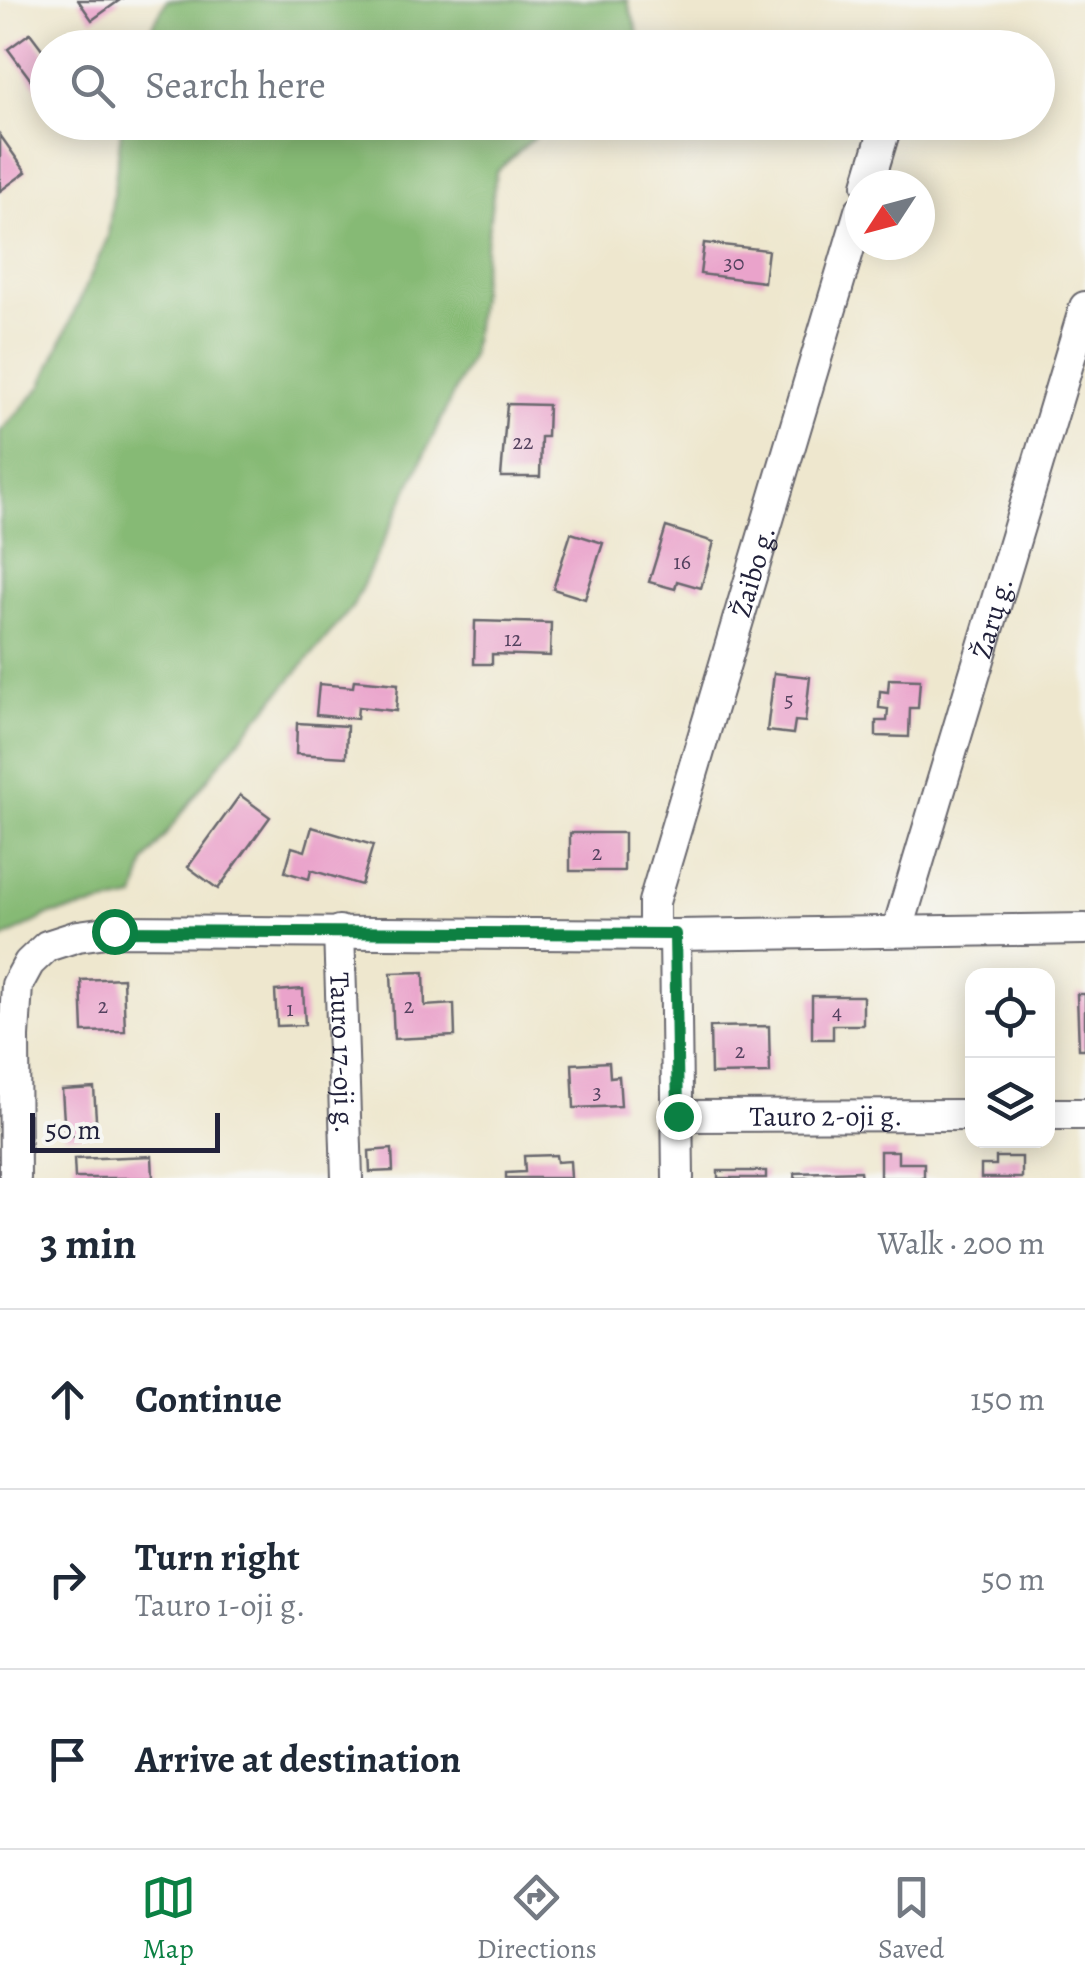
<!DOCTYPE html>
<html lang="en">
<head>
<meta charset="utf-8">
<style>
  :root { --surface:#fff; --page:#f2f2f3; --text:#1f2937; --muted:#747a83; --line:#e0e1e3; --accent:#0b8043 }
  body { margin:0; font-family:Alegreya,serif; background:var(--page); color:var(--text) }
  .controls { position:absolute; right:30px; bottom:30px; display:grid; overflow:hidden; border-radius:20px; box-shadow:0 5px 25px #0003 }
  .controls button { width:90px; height:90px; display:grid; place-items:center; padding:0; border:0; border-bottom:2px solid var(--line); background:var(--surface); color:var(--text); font:50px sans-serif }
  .compass { position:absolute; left:845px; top:170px; width:90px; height:90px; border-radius:50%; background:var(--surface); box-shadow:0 5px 25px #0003; rotate:234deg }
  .scale { position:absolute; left:30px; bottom:25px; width:190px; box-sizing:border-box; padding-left:10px; border:5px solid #22223b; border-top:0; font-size:28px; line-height:35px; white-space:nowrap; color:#22223b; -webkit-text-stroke:8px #f6f6f2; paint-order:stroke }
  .stop { position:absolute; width:30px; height:30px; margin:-22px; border:8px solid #0b8043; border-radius:50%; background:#fff }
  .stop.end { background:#0b8043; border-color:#fff; box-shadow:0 2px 10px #0008 }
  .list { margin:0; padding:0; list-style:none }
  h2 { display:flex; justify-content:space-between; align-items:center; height:130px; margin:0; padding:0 40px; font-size:42px }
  h2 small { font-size:32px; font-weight:400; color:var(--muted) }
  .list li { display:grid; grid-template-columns:65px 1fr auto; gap:30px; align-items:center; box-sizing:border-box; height:180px; padding:0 40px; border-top:2px solid var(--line) }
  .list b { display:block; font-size:38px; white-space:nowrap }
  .list p { margin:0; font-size:32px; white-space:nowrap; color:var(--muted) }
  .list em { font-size:32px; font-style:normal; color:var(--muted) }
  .icon { flex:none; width:55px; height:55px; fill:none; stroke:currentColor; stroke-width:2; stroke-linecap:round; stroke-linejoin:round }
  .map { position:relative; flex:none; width:1085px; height:1178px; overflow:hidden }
  .search { position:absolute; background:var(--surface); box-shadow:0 5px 25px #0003; left:30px; right:30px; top:30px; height:110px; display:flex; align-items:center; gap:25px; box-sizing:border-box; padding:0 35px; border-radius:55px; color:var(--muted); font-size:38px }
  .sheet { height:670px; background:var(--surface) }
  nav { display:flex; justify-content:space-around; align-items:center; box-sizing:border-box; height:140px; border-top:2px solid var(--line); background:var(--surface); font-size:28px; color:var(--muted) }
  nav a { display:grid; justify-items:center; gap:5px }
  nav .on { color:var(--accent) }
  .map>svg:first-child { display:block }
  .forest { fill:#86ba75; stroke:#546e58; stroke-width:2.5 }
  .building { fill:#eaa3cb }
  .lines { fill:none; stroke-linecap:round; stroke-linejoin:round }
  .minor-casing { stroke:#69676e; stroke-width:34 }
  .minor { stroke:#fff; stroke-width:30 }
  .route { stroke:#0b8043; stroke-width:12 }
  .labels { text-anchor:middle; stroke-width:10; stroke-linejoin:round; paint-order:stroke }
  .number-label { font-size:22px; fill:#54425f }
  .street-label { font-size:28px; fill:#22223b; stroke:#f6f6f2 }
</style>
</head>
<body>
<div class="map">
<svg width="1085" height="1178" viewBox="0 0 1085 1178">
  <rect width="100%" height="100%" fill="#f6f6f2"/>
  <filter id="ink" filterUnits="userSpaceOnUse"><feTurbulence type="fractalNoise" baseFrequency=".01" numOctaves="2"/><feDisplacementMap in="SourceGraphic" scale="20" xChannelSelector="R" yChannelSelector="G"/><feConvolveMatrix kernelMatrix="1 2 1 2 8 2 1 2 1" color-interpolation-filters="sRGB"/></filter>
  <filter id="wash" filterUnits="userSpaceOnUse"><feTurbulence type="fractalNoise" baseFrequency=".0048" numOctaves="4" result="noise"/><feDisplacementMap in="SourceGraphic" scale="40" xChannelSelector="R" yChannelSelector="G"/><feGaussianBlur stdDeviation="2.25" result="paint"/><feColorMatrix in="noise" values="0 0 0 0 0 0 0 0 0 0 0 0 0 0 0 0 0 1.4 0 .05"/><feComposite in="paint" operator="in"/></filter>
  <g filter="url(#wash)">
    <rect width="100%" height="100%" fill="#eee7ce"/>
    <g class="forest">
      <path d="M167,0H627L640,40L632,48L141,47Z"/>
      <path d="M122,123H550L496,172L471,356L353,606L219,764L145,862L135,898L49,915L0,940V432L41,387L108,237Z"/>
    </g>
    <g id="blocks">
      <g class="building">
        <path d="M78,0H120L92,20Z"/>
        <path d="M30,33L48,57V103L8,49Z"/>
        <path d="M0,135L26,172L0,191Z"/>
        <path d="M704,243L768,250L764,282L700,274Z"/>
        <path d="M507,404L548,405L547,437H541L540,477H501Z"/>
        <path d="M666,527L714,542L701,588L677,581L675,589L649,582Z"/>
        <path d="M571,533L603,543L585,599L553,589Z"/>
        <path d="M475,621L551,623L550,656L492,654V664H474Z"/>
        <path d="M774,673L810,677L805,722L795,721L793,734L767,731Z"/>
        <path d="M889,679L920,680L918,708H910L909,737L876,736V721H887L888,709L879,708L880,691L888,692Z"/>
        <path d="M354,680L398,684L396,711L358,707L357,719L316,715L319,684L353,687Z"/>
        <path d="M297,723L347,726L346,757L296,754Z"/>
        <path d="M240,795L270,817L218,889L188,867Z"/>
        <path d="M312,827L373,845L361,885L311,870L309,879L285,872L292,847L305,851Z"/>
        <rect x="570" y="833" width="54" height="38"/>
        <path d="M424,972L425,1006L454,1004L455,1036L394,1039L391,973Z"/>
        <path d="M123,978L125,1031L83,1032L81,980Z"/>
        <path d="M303,989L305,1025L277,1026L275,991Z"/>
        <path d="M1077,994H1085V1049H1079Z"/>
        <path d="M812,996H863V1025H833V1039H812Z"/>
        <path d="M769,1026L770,1073L711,1074L710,1027Z"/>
        <path d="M609,1062L610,1077L619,1076L621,1106L574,1108L572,1064Z"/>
        <path d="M94,1088L97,1134L65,1136L62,1090Z"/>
        <path d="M392,1149L393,1171L370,1172L369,1151Z"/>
        <path d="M880,1151H898V1163H924V1178H880Z"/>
        <path d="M556,1155L557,1162L570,1161L571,1178H506V1173L525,1172L524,1156Z"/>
        <path d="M152,1156L153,1178H75L74,1159Z"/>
        <path d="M996,1157H1022V1178H981V1165H996Z"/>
        <rect x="718" y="1171" width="48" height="7"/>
        <path d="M860,1171L861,1178H795V1173Z"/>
      </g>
    </g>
  </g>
  <g filter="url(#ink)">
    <use href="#blocks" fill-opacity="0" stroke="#69676e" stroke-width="2.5"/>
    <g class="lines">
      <defs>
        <g id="minor">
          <path d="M868,185L887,122"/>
          <path id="s1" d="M898,929L1085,307"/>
          <path id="s2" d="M339,931L347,1178"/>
          <path id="s3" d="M654,935V902L860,211"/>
          <path d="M675,935L678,1178"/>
          <path d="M1048,1114H1085"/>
          <path id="s4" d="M678,1116L972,1115"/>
          <path d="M15,1178L14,1037L17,985L29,963L47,946L78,936L114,931L675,935L1085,929"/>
        </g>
      </defs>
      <use href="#minor" class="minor-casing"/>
      <use href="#minor" class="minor"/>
    </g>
  </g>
  <g class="lines" filter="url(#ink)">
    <path class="route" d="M114,931L675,934L678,1116"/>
  </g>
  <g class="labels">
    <g class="number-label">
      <text x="734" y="270">30</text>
      <text x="523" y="449">22</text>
      <text x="682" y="569">16</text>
      <text x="513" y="646">12</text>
      <text x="789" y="707">5</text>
      <text x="597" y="860">2</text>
      <text x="103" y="1013">2</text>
      <text x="409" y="1013">2</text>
      <text x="290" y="1016">1</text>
      <text x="837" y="1019">4</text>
      <text x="740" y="1058">2</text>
      <text x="597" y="1099">3</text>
    </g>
    <g class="street-label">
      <text dy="10" stroke="none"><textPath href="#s3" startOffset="378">Žaibo g.</textPath></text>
      <text dy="10" stroke="none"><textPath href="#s1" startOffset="325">Žarų g.</textPath></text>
      <text dy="10" stroke="none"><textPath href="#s2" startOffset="122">Tauro 17-oji g.</textPath></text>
      <text dy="10" stroke="none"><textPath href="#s4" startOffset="148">Tauro 2-oji g.</textPath></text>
    </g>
  </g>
</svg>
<div class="controls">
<button><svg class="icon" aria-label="locate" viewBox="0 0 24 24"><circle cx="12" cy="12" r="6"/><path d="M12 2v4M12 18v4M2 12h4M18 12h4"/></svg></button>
<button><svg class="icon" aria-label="layers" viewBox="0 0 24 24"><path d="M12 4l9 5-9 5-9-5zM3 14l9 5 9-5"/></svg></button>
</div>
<svg class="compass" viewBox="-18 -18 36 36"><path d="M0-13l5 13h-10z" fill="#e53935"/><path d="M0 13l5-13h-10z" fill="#747a83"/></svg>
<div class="scale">50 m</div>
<div class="stop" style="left:114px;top:931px"></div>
<div class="stop end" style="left:678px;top:1116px"></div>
<div class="search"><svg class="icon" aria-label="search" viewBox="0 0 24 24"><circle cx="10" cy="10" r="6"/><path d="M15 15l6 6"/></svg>Search here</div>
</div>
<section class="sheet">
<h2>3 min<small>Walk · 200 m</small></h2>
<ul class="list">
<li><svg class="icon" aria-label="ahead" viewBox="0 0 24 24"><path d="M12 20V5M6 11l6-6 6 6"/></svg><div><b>Continue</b></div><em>150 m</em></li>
<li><svg class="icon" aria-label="right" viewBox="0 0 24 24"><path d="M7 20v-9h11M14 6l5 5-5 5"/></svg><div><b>Turn right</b><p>Tauro 1-oji g.</p></div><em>50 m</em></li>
<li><svg class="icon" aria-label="arrive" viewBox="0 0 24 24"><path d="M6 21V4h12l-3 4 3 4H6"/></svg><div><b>Arrive at destination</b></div></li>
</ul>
</section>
<nav>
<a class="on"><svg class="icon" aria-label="map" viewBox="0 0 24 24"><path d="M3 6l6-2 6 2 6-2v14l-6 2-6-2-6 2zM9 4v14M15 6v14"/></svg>Map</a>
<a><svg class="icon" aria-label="directions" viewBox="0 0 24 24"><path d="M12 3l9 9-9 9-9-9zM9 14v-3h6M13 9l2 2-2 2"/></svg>Directions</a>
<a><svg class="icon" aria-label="saved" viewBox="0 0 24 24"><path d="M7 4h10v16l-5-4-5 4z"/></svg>Saved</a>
</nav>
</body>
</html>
